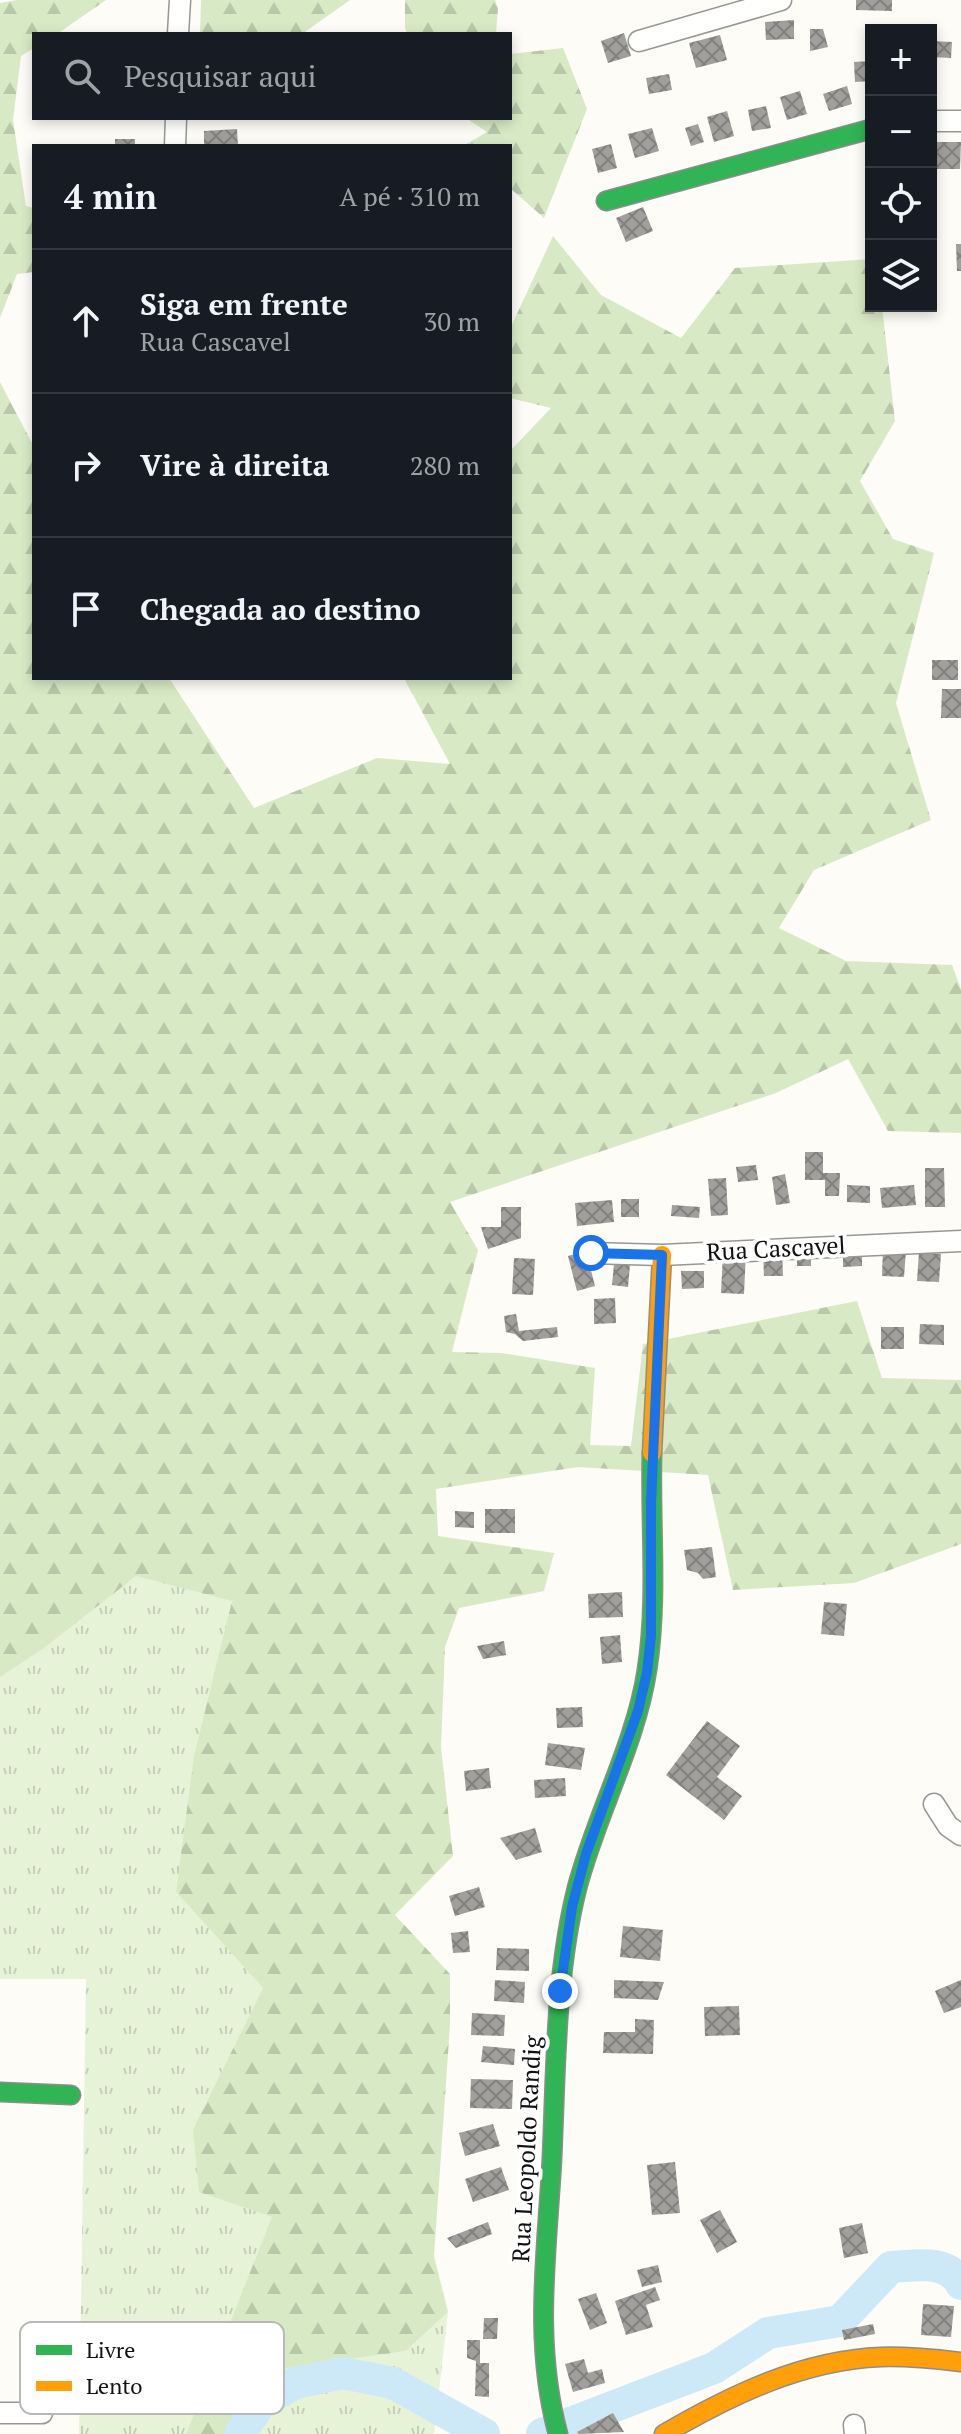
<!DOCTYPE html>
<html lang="pt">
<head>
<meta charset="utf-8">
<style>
  :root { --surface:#171b24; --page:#242831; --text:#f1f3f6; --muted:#9ea1a6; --line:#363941 }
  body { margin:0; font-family:"PT Serif",serif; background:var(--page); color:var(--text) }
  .controls { position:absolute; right:24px; top:24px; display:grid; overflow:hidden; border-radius:0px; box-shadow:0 4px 12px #0003 }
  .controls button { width:72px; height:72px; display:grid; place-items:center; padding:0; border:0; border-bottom:2px solid var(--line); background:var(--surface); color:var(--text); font:40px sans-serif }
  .stop { position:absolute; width:24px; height:24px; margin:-18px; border:6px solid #1a73e8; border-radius:50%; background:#fff }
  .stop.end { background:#1a73e8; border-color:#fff; box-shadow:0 2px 8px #0008 }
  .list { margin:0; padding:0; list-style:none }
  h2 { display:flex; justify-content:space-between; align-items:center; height:104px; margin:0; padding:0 32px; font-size:34px }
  h2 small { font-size:26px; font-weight:400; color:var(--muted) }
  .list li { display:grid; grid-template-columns:52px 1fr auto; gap:24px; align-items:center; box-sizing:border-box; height:144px; padding:0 32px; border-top:2px solid var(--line) }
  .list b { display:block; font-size:30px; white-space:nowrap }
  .list p { margin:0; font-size:26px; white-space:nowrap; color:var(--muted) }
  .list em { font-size:26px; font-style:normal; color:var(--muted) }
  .icon { flex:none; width:44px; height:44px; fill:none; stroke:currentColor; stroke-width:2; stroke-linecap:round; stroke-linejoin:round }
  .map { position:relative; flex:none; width:961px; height:2434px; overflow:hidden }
  .search { position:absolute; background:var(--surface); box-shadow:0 4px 12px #0003; left:32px; top:32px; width:480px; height:88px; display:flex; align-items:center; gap:20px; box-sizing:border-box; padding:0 28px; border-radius:0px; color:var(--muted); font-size:30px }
  .panel { position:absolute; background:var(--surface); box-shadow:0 4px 12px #0003; left:32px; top:144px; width:480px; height:536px; border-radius:0px }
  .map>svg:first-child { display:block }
  .grass { fill:url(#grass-tufts) }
  .forest { fill:url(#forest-firs) }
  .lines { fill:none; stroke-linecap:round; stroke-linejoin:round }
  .river { stroke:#cde8f7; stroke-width:32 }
  .building { fill:url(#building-cross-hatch) }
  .street-casing { stroke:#979795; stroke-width:23 }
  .fast-casing { stroke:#8e8d8b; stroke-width:21 }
  .slow-casing { stroke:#8e8d8b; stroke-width:21 }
  .street { stroke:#fffffe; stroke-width:20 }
  .fast { stroke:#30b455; stroke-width:18 }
  .slow { stroke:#ff9f0a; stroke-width:18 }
  .route { stroke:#1a73e8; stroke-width:10 }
  .labels { text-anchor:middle; stroke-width:8; stroke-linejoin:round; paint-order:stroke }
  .street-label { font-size:24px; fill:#111; stroke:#fff }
  .key { fill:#fff; stroke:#b8b8b8; stroke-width:2 }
  .key-label { font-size:22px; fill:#111 }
</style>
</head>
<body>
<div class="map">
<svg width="961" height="2434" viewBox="0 0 961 2434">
  <defs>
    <pattern id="grass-tufts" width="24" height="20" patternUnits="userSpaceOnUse" patternTransform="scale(2)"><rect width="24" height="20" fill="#e7f3d7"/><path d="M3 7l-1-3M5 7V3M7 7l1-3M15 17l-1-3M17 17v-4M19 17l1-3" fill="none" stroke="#c5cfb8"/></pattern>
    <pattern id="forest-firs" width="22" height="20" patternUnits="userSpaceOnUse" patternTransform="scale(2)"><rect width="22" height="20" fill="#d8eac5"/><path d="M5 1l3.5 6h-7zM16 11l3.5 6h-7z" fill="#b8c8a8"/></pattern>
    <pattern id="building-cross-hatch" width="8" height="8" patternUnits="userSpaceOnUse" patternTransform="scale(2)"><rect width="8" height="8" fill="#a19f9c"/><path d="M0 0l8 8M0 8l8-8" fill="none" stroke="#82807e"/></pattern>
  </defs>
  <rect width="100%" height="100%" fill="#fdfcf7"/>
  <g class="grass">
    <path d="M136,1576L232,1600L176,1892L263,1988L193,2129L273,2217L186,2434H79L86,1979H0V1675Z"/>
    <path d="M448,2312L434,2434H229L274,2369L406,2351Z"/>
  </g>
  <g class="forest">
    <path d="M17,0H106L57,34H34V48L21,56L13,120L26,206L34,208V272L17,274L0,318V3Z"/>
    <path d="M201,0H350L302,34H200Z"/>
    <path d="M405,0H495L498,8L496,34H407L405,28Z"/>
    <path d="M563,48L587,109L544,218L510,188V146H463L487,132L466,118H510V54Z"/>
    <path d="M553,236L601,295L681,338L735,268L871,259V306H882L895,421L860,481L893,539L934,553L896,703L931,820L814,870L779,928L846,961L952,965L961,989V1133L888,1131L848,1059L776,1093L450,1202L478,1250L452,1352L501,1353L595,1368L590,1445L631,1446L643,1344L857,1301L882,1378L961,1380V1544L854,1583L733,1590L708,1475L578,1467L436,1489L438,1536L554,1553L544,1591L459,1608L445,1647L441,1747L453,1856L395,1915L450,1974V2025L434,2256L448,2312L406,2351L274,2370L229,2434H186L272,2217L199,2192L193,2129L263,1988L176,1892L194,1756L232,1601L136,1576L44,1648L0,1677V382L34,447V678H169L254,808L377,758L450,764L404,678H510V451L551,408L510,398V329Z"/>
  </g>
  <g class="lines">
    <g class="river">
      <path d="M240,2434L260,2404L295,2383L343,2373L393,2383L484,2434"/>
      <path d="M542,2434L714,2368L768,2333L840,2321L891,2267C915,2266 947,2258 961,2284"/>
    </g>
  </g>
  <g class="building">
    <path d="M856,0H892V11L856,10Z"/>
    <path d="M794,20V39L766,40L765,22Z"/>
    <path d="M810,29H823L828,47L810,51Z"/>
    <path d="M624,33L631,56L608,63L601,41Z"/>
    <path d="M720,35L727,60L696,68L689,43Z"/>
    <path d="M931,41L952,42L951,58L931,57Z"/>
    <path d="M871,61V81L855,82L854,62Z"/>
    <path d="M669,74L672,90L649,94L646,78Z"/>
    <path d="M847,86L852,104L829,111L823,94Z"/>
    <path d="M800,91L807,114L787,120L780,97Z"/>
    <path d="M766,106L771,128L752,131L748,110Z"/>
    <path d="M727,111L734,136L714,142L707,117Z"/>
    <path d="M698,124L704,142L691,146L685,128Z"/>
    <path d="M652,128L659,151L635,158L628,134Z"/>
    <path d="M237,129L238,146H204V131Z"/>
    <rect x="115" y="139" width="20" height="7"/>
    <path d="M935,142H961L960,169H935Z"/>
    <path d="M611,144L617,168L598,173L592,149Z"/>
    <path d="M643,207L653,231L626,242L616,218Z"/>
    <path d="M956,244H961V271H957Z"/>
    <rect x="932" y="660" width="26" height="20"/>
    <path d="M942,689H961V718H941Z"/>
    <path d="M805,1152H823V1173H840L839,1196H825V1180H805Z"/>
    <path d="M756,1165L758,1180L738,1182L736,1167Z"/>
    <path d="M925,1168H944L945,1207H925Z"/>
    <path d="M785,1174L790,1203L776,1205L772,1177Z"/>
    <path d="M726,1178L728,1215L711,1216L708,1179Z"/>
    <path d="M847,1185L870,1186V1203L847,1202Z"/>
    <path d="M914,1185L916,1205L882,1208L880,1188Z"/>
    <rect x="621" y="1199" width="18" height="18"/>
    <path d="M612,1200L614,1222L577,1226L575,1203Z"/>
    <path d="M672,1205L700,1207L699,1218L671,1216Z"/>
    <path d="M501,1207H521V1238L488,1249L481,1227H501Z"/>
    <path d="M862,1248V1266L843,1267V1249Z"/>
    <path d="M883,1249L906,1250L904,1277L882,1276Z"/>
    <rect x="797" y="1250" width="14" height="16"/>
    <path d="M586,1251L595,1286L577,1291L568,1256Z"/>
    <path d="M746,1252L744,1294L721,1293L723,1254Z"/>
    <path d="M782,1252L783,1276H764L763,1253Z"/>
    <path d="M919,1252L941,1254L939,1282L917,1281Z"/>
    <path d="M514,1258L535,1259L533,1295L512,1294Z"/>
    <path d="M614,1264L630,1265L628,1287L612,1285Z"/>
    <path d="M681,1271H704V1288L682,1289Z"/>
    <path d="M615,1298L616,1323L594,1324V1299Z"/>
    <path d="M516,1314L519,1331L557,1327L558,1337L523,1341L515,1334L506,1332L504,1316Z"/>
    <path d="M920,1324L944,1325V1345L919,1344Z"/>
    <rect x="881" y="1327" width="23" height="22"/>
    <rect x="485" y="1509" width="30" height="24"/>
    <path d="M455,1511L474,1512V1528L455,1527Z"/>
    <path d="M712,1547L716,1577L703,1579L698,1573L687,1570L684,1550Z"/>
    <path d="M622,1592L623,1617L589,1618L588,1594Z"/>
    <path d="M824,1602L847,1604L844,1636L821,1634Z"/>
    <path d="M620,1635L622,1662L602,1664L600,1637Z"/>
    <path d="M504,1641L506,1655L483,1659L477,1646Z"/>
    <path d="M582,1707L583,1727L557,1728L556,1708Z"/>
    <path d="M707,1721L740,1746L717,1777L742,1796L724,1820L666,1775Z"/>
    <path d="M548,1743L585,1748L581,1770L545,1765Z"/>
    <path d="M489,1768L491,1788L466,1791L464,1771Z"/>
    <path d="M565,1778L566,1796L535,1798L534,1780Z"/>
    <path d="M535,1828L542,1852L516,1860L500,1838Z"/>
    <path d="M479,1887L485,1907L455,1916L449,1896Z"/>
    <path d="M623,1926L663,1930L660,1961L620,1957Z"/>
    <path d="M468,1931L470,1952L453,1953L451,1933Z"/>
    <path d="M497,1948L529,1949V1971L496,1970Z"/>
    <path d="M495,1980L525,1982L524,2003L494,2001Z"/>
    <path d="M614,1980L664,1982L658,2000L614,1998Z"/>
    <path d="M961,1980V2007L944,2013L935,1991Z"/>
    <path d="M739,2006L740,2035L705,2036L704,2007Z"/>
    <path d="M472,2013L505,2015L504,2036L471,2035Z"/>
    <path d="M635,2019L654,2020L653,2054L603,2053L604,2032H635Z"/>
    <path d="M483,2046L515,2049L514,2065L481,2062Z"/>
    <path d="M471,2079L513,2080L512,2109L470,2108Z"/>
    <path d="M493,2124L500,2146L465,2156L459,2133Z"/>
    <path d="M675,2162L680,2213L652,2215L647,2165Z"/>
    <path d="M501,2167L509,2190L473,2202L465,2179Z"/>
    <path d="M720,2210L737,2242L717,2253L700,2220Z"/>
    <path d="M488,2222L492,2234L456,2248L447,2238Z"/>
    <path d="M862,2223L868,2253L844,2258L839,2228Z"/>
    <path d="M658,2265L662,2282L642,2287L637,2270Z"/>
    <path d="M655,2287L660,2300L646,2305L653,2327L626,2335L615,2301Z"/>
    <path d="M596,2293L607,2323L590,2330L578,2299Z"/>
    <path d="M923,2304L954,2306L951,2337L921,2335Z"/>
    <path d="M484,2318H498L497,2339H483Z"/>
    <path d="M873,2324L875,2334L844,2340L842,2330Z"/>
    <path d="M467,2340H480V2363H489V2397L475,2396L476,2361L467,2358Z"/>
    <path d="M584,2359L588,2373L602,2369L605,2383L573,2392L565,2364Z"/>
    <path d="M613,2413L624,2432L579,2434L577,2432Z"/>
  </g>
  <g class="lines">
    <defs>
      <g id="street">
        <path d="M178,34L180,0"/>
        <path d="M639,41L781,0"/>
        <path d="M931,121H961"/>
        <path d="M175,146L176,118"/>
        <path d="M591,1253L662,1255L961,1241"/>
        <path d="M934,1804L948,1826L961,1835"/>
        <path d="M0,2413H42"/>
        <path d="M854,2425L855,2434"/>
      </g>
      <g id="fast">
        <path d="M606,201L871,129"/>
        <path d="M0,2092L71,2095"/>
        <path d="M558,2434C533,2341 547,2253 552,2158C556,2069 555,1976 577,1888C596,1815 636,1743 647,1670C658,1599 650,1525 652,1453"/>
      </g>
      <g id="slow">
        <path d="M652,1453L662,1255"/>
        <path d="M664,2434C731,2395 803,2360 881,2357C908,2356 935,2359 961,2362"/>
      </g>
    </defs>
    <use href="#street" class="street-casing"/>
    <use href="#fast" class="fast-casing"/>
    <use href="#slow" class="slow-casing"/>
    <use href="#street" class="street"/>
    <use href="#fast" class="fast"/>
    <use href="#slow" class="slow"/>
  </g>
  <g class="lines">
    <path class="route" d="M560,1991L572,1907L586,1854L638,1711L647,1672L651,1636V1503L662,1255L591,1253"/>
  </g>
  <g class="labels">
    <g class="street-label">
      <text transform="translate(776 1249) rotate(-3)" y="8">Rua Cascavel</text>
      <text transform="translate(527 2149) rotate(-87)" y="8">Rua Leopoldo Randig</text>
    </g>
  </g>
  <rect x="20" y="2322" width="264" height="92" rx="12" class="key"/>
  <rect x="36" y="2345" width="36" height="10" fill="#30b455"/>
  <rect x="36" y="2381" width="36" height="10" fill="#ff9f0a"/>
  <g class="key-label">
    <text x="86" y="2358">Livre</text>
    <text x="86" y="2394">Lento</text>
  </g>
</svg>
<div class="controls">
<button>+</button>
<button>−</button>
<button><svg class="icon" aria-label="locate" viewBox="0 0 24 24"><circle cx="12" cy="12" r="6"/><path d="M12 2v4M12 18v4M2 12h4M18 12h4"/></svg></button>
<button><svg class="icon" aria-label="layers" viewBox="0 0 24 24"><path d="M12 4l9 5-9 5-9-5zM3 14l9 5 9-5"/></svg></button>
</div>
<div class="stop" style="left:591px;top:1253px"></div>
<div class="stop end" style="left:560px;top:1991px"></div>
<div class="search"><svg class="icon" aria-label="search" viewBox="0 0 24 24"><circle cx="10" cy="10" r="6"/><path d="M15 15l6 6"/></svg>Pesquisar aqui</div>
<section class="panel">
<h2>4 min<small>A pé · 310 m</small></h2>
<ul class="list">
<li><svg class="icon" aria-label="ahead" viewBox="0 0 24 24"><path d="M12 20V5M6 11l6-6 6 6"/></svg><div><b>Siga em frente</b><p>Rua Cascavel</p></div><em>30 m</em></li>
<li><svg class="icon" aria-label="right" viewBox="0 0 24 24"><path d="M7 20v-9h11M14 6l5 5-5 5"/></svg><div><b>Vire à direita</b></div><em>280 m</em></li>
<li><svg class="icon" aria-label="arrive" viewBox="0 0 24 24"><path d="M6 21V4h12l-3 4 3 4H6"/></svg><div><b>Chegada ao destino</b></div></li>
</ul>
</section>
</div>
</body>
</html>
